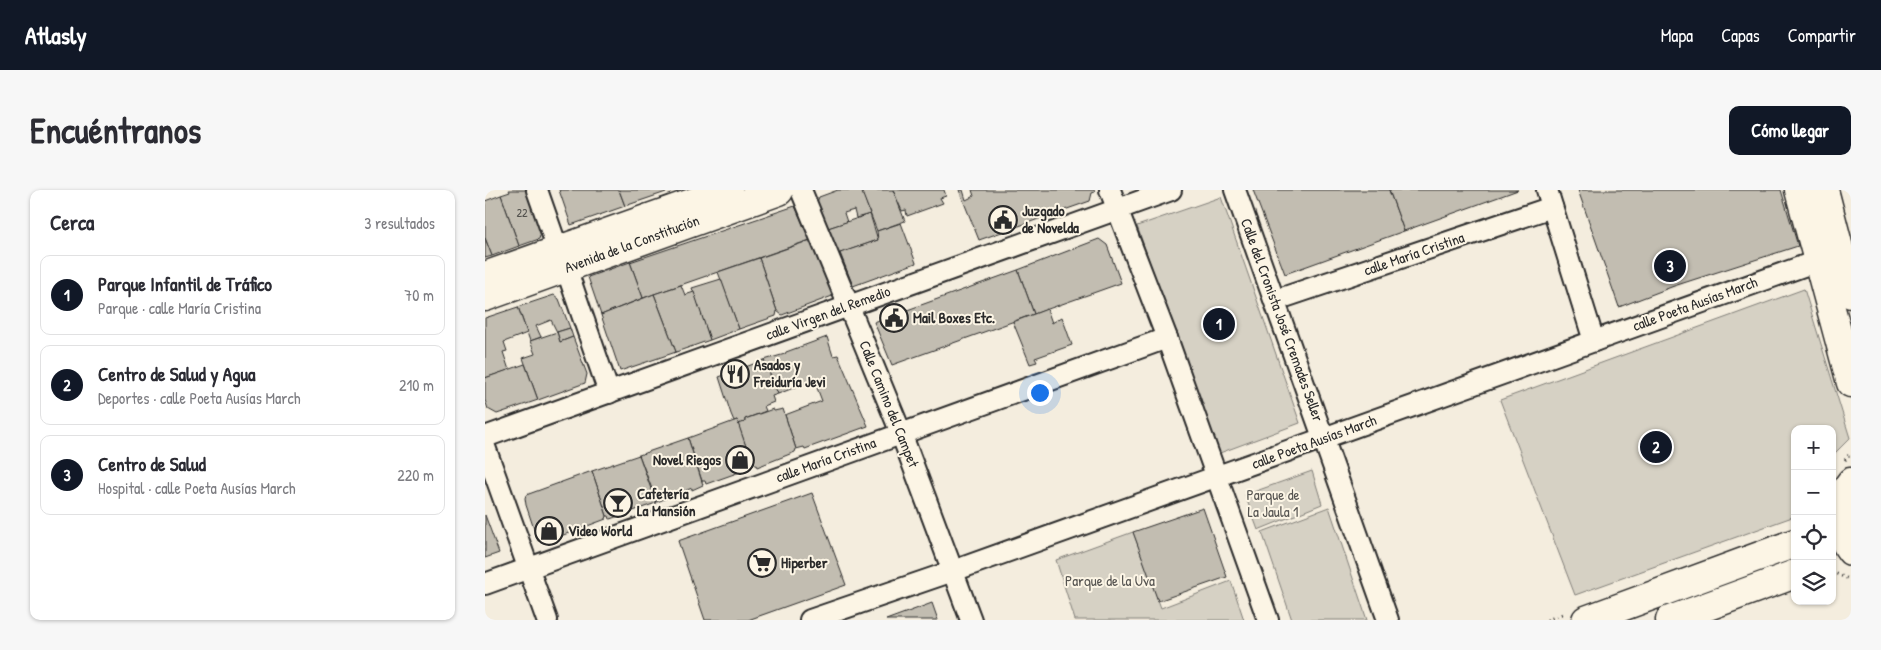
<!DOCTYPE html>
<html lang="es">
<head>
<meta charset="utf-8">
<style>
  :root { --surface:#fff; --page:#f7f7f7; --text:#2b2b33; --muted:#7c7c81; --line:#e1e1e2; --accent:#111827 }
  body { margin:0; font-family:"Patrick Hand",sans-serif; background:var(--page); color:var(--text) }
  .controls { position:absolute; right:15px; bottom:15px; display:grid; overflow:hidden; border-radius:10px; box-shadow:0 1px 4px #0004 }
  .controls button { width:45px; height:45px; display:grid; place-items:center; padding:0; border:0; border-bottom:1px solid var(--line); background:var(--surface); color:var(--text); font:25px sans-serif }
  .you { position:absolute; left:554px; top:202px; width:18px; height:18px; margin:-12px; border:4px solid #fff; border-radius:50%; background:#1a73e8; box-shadow:0 0 0 8px #1a73e833 }
  .badge { display:grid; place-items:center; width:32px; height:32px; border-radius:50%; background:var(--accent); color:#fff; font-size:16px; font-weight:700 }
  .pin { position:absolute; translate:-50% -50%; border:2px solid #fff; box-shadow:0 1px 5px #0006 }
  .list { margin:0; padding:0; list-style:none }
  h2 { display:flex; justify-content:space-between; align-items:center; height:65px; margin:0; padding:0 20px; font-size:21px }
  h2 small { font-size:16px; font-weight:400; color:var(--muted) }
  .list li { display:grid; grid-template-columns:32px 1fr auto; gap:15px; align-items:center; box-sizing:border-box; height:80px; margin:0 10px 10px; padding:0 10px; border:1px solid var(--line); border-radius:10px }
  .list b { display:block; font-size:19px; white-space:nowrap }
  .list p { margin:0; font-size:16px; white-space:nowrap; color:var(--muted) }
  .list em { font-size:16px; font-style:normal; color:var(--muted) }
  .icon { flex:none; width:28px; height:28px; fill:none; stroke:currentColor; stroke-width:2; stroke-linecap:round; stroke-linejoin:round }
  .map { position:relative; flex:none; width:1366px; height:430px; overflow:hidden; border-radius:10px }
  header { display:flex; align-items:center; gap:30px; box-sizing:border-box; height:70px; padding:0 25px; background:var(--accent); color:#fff }
  header strong { font-size:24px }
  nav { display:flex; gap:28px; margin-inline-start:auto; font-size:18px }
  .intro { display:flex; align-items:center; justify-content:space-between; box-sizing:border-box; height:120px; padding:0 30px }
  h1 { margin:0; font-size:35px }
  .button { padding:12px 22px; border-radius:10px; background:var(--accent); color:#fff; font-size:18px; font-weight:700 }
  main { display:flex; gap:30px; padding:0 30px }
  aside { flex:1; background:var(--surface); border-radius:10px; box-shadow:0 1px 4px #0004 }
  .map>svg:first-child { display:block }
  .green { fill:#d6d1c4; stroke:#807e78 }
  .building { fill:#c2bdb1; stroke:#2b2b2b }
  .lines { fill:none; stroke-linecap:round; stroke-linejoin:round }
  .street-casing { stroke:#2b2b2b; stroke-width:24 }
  .secondary-casing { stroke:#2b2b2b; stroke-width:31 }
  .path { stroke:#2b2b2b; stroke-width:3; stroke-dasharray:1 4; stroke-linecap:butt }
  .street { stroke:#fcf5e5; stroke-width:20 }
  .secondary { stroke:#fcf5e5; stroke-width:28 }
  .labels { text-anchor:middle; stroke-width:4; stroke-linejoin:round; paint-order:stroke }
  .number-label { font-size:12px; fill:#51504c }
  .poi-label { font-size:15px; font-weight:bold; fill:#2b2b2b; stroke:#fcf5e5; text-anchor:start }
  .street-label { font-size:15px; fill:#2b2b2b; stroke:#fcf5e5 }
  .park-label { font-size:15px; fill:#565451; stroke:#fcf5e5 }
</style>
</head>
<body>
<header>
<strong>Atlasly</strong>
<nav><a>Mapa</a><a>Capas</a><a>Compartir</a></nav>
</header>
<div class="intro"><h1>Encuéntranos</h1><a class="button">Cómo llegar</a></div>
<main>
<aside>
<h2>Cerca<small>3 resultados</small></h2>
<ul class="list">
<li><span class="badge">1</span><div><b>Parque Infantil de Tráfico</b><p>Parque · calle María Cristina</p></div><em>70 m</em></li>
<li><span class="badge">2</span><div><b>Centro de Salud y Agua</b><p>Deportes · calle Poeta Ausías March</p></div><em>210 m</em></li>
<li><span class="badge">3</span><div><b>Centro de Salud</b><p>Hospital · calle Poeta Ausías March</p></div><em>220 m</em></li>
</ul>
</aside>
<div class="map">
<svg width="1366" height="430" viewBox="0 0 1366 430">
  <rect width="100%" height="100%" fill="#f4edde"/>
  <filter id="ink" filterUnits="userSpaceOnUse"><feTurbulence type="fractalNoise" baseFrequency=".02" numOctaves="2"/><feDisplacementMap in="SourceGraphic" scale="10" xChannelSelector="R" yChannelSelector="G"/><feConvolveMatrix kernelMatrix="1 2 1 2 8 2 1 2 1" color-interpolation-filters="sRGB"/></filter>
  <g filter="url(#ink)">
    <g class="green">
      <path d="M736,7L815,233L732,264L652,36Z"/>
      <path d="M1319,99L1365,248L1347,266V239H1310V326L1090,405L1015,210Z"/>
      <path d="M827,281L837,314L773,340L760,305Z"/>
      <path d="M844,317L882,430H807L777,342Z"/>
      <path d="M648,342L676,418L746,391L759,430H590L571,370Z"/>
    </g>
    <g class="building">
      <path d="M24,0H43L57,40L54,49L34,56L16,5L25,2Z"/>
      <path d="M74,0H134L140,16L86,35Z"/>
      <path d="M134,0H187L140,16Z"/>
      <path d="M353,0H377L385,24L371,28L369,20L359,23L362,32L340,39L330,17L334,7Z"/>
      <path d="M376,0H408L420,31L392,41Z"/>
      <path d="M408,0H459L461,6L455,8L458,13L422,26L421,20L417,21Z"/>
      <path d="M474,0H478L481,10L489,6L487,0H609L610,2L607,3L605,11L494,50Z"/>
      <path d="M768,0H904L919,41L800,84Z"/>
      <path d="M904,0H1033L919,41Z"/>
      <path d="M1093,0H1296L1313,56L1189,96L1134,117Z"/>
      <path d="M16,5L34,56L7,66L0,48V11Z"/>
      <path d="M310,16L325,50L158,108L145,72Z"/>
      <path d="M385,24L393,50L350,65L340,39Z"/>
      <path d="M416,33L431,73L368,96L355,63L393,50L392,41Z"/>
      <path d="M0,48L7,66L0,68Z"/>
      <path d="M614,49L622,55L636,93L549,124L533,80Z"/>
      <path d="M326,50L350,105L297,125L292,121L274,68Z"/>
      <path d="M274,68L292,121L291,126L254,139L233,82Z"/>
      <path d="M145,72L158,108L116,125L103,87Z"/>
      <path d="M533,80L549,124L407,175L389,132Z"/>
      <path d="M236,89L254,139L225,150L207,98Z"/>
      <path d="M196,95L200,105L209,102L225,150L191,162L169,104Z"/>
      <path d="M169,104L191,162L135,181L116,125Z"/>
      <path d="M69,105L74,109L85,138L72,142L66,130L51,136L56,147L45,151L33,117Z"/>
      <path d="M33,117L42,143L19,152L22,161L18,162L24,180L0,188V128Z"/>
      <path d="M562,119L567,133L577,127L587,155L550,168L552,172L545,174L528,132Z"/>
      <path d="M85,138L88,147L75,152L72,142Z"/>
      <path d="M72,142L75,152L88,147L102,184L100,193L53,210L38,168L50,164L45,151Z"/>
      <path d="M342,147L348,166L353,165L383,236L320,259L319,257L311,259L300,225L337,211L329,190L293,204L279,170L300,164L301,162Z"/>
      <path d="M279,170L293,204L287,206L289,212L279,216L281,221L260,229V232L253,234L252,230L249,231L246,224L234,187Z"/>
      <path d="M40,174L53,210L12,224L3,219L0,210V188Z"/>
      <path d="M288,219L289,221L298,219L311,259L310,262L272,277L270,273L267,274L253,234L260,232V229Z"/>
      <path d="M252,230L267,274L266,278L221,294L220,291H217L203,248Z"/>
      <path d="M203,248L218,295L207,300V298L172,312L154,265Z"/>
      <path d="M154,265L171,313L125,329L124,326H122L107,281Z"/>
      <path d="M107,281L122,326L121,329L65,350V347L53,351L41,315L40,308L41,305Z"/>
      <path d="M327,303L361,395L263,430H220L193,351Z"/>
      <path d="M718,318L742,387L673,411L648,342Z"/>
      <path d="M0,325L14,363L0,368Z"/>
      <path d="M447,413L453,430H401Z"/>
    </g>
    <g class="lines">
      <defs>
        <g id="street">
          <path d="M52,0L73,60"/>
          <path d="M316,0L416,243L486,430"/>
          <path d="M625,0L682,148L783,430"/>
          <path d="M750,0L903,430"/>
          <path d="M1062,0L1109,151"/>
          <path d="M81,78L124,203"/>
          <path d="M791,110L1067,17"/>
          <path d="M0,247L686,0"/>
          <path d="M0,257L62,430"/>
          <path d="M0,394L682,148"/>
          <path d="M325,430L468,381L1332,71"/>
        </g>
        <g id="secondary">
          <path d="M1314,0L1366,193"/>
          <path d="M1339,0L1366,104"/>
          <path d="M0,86L243,0"/>
          <path d="M0,107L294,1"/>
          <path d="M1366,292C1350,312 1350,340 1366,361"/>
          <path d="M1101,430L1310,353"/>
          <path d="M1185,430L1310,384"/>
        </g>
      </defs>
      <use href="#street" class="street-casing"/>
      <use href="#secondary" class="secondary-casing"/>
      <g class="path">
        <path d="M1360,270L1366,262"/>
        <path d="M1347,382L1366,390"/>
        <path d="M1062,430L1080,423"/>
      </g>
      <use href="#street" class="street"/>
      <use href="#secondary" class="secondary"/>
    </g>
  </g>
  <defs>
    <symbol id="civic-ring" viewBox="-11 -11 22 22"><circle r="9.5" fill="#fcf5e5" stroke="#2b2b2b" stroke-width="1.5"/><path d="M-.6-6.5H3V-4.5H.6V-3L4-1V1h2V6H-6V1h2V-1L-.6-3ZM-1.2 2.5V6h2.4V2.5Z" fill="#2b2b2b"/></symbol>
    <symbol id="restaurant-ring" viewBox="-11 -11 22 22"><circle r="9.5" fill="#fcf5e5" stroke="#2b2b2b" stroke-width="1.5"/><path d="M-5-6h1v4h1v-4h1v4h1v-4h1v5L-1.5 .5V6h-2V.5L-5-1ZM5-6V6H3V1.5H1.5Q1.5-4 5-6Z" fill="#2b2b2b"/></symbol>
    <symbol id="shop-ring" viewBox="-11 -11 22 22"><circle r="9.5" fill="#fcf5e5" stroke="#2b2b2b" stroke-width="1.5"/><path d="M-5-2.5h2.3a2.7 3.5 0 0 1 5.4 0H5L5.5 6h-11ZM-1.5-2.5h3a1.5 2.3 0 0 0-3 0Z" fill="#2b2b2b"/></symbol>
    <symbol id="bar-ring" viewBox="-11 -11 22 22"><circle r="9.5" fill="#fcf5e5" stroke="#2b2b2b" stroke-width="1.5"/><path d="M-6-5H6L.8 .8V4.5H3.5V6h-7V4.5H-.8V.8Z" fill="#2b2b2b"/></symbol>
    <symbol id="supermarket-ring" viewBox="-11 -11 22 22"><circle r="9.5" fill="#fcf5e5" stroke="#2b2b2b" stroke-width="1.5"/><path d="M-6-5.5h2.5l.6 2H6L4.5 2H-2.5L-4.4-4H-6ZM-1.5 3.2a1.3 1.3 0 1 0 .1 0ZM3 3.2a1.3 1.3 0 1 0 .1 0Z" fill="#2b2b2b"/></symbol>
  </defs>
  <g fill-rule="evenodd">
    <use href="#civic-ring" x="502" y="14" width="32" height="32"/>
    <use href="#civic-ring" x="393" y="112" width="32" height="32"/>
    <use href="#restaurant-ring" x="234" y="168" width="32" height="32"/>
    <use href="#shop-ring" x="239" y="254" width="32" height="32"/>
    <use href="#bar-ring" x="117" y="297" width="32" height="32"/>
    <use href="#shop-ring" x="48" y="325" width="32" height="32"/>
    <use href="#supermarket-ring" x="261" y="357" width="32" height="32"/>
  </g>
  <g class="labels">
    <g class="number-label">
      <text x="37" y="27">22</text>
    </g>
    <g class="poi-label">
      <text x="537" y="26">Juzgado<tspan x="537" dy="17">de Novelda</tspan></text>
      <text x="428" y="133">Mail Boxes Etc.</text>
      <text x="269" y="180">Asados y<tspan x="269" dy="17">Freiduría Jevi</tspan></text>
      <text x="236" y="275" text-anchor="end">Novel Riegos</text>
      <text x="152" y="309">Cafetería<tspan x="152" dy="17">La Mansión</tspan></text>
      <text x="83" y="346">Video World</text>
      <text x="296" y="378">Hiperber</text>
    </g>
    <g class="street-label">
      <text transform="translate(147 54) rotate(-20)" y="5">Avenida de la Constitución</text>
      <text transform="translate(929 64) rotate(-19)" y="5">calle María Cristina</text>
      <text transform="translate(1210 114) rotate(-20)" y="5">calle Poeta Ausías March</text>
      <text transform="translate(343 123) rotate(-20)" y="5">calle Virgen del Remedio</text>
      <text transform="translate(797 130) rotate(70)" y="5">Calle del Cronista José Cremades Seller</text>
      <text transform="translate(404 214) rotate(68)" y="5">Calle Camino del Campet</text>
      <text transform="translate(829 252) rotate(-20)" y="5">calle Poeta Ausías March</text>
      <text transform="translate(341 270) rotate(-20)" y="5">calle María Cristina</text>
    </g>
    <g class="park-label">
      <text x="788" y="310">Parque de<tspan x="788" dy="17">La Jaula 1</tspan></text>
      <text x="625" y="396">Parque de la Uva</text>
    </g>
  </g>
</svg>
<div class="controls">
<button>+</button>
<button>−</button>
<button><svg class="icon" aria-label="locate" viewBox="0 0 24 24"><circle cx="12" cy="12" r="6"/><path d="M12 2v4M12 18v4M2 12h4M18 12h4"/></svg></button>
<button><svg class="icon" aria-label="layers" viewBox="0 0 24 24"><path d="M12 4l9 5-9 5-9-5zM3 14l9 5 9-5"/></svg></button>
</div>
<div class="you"></div>
<div class="pin badge" style="left:734px;top:134px">1</div>
<div class="pin badge" style="left:1171px;top:257px">2</div>
<div class="pin badge" style="left:1185px;top:76px">3</div>
</div>
</main>
</body>
</html>
